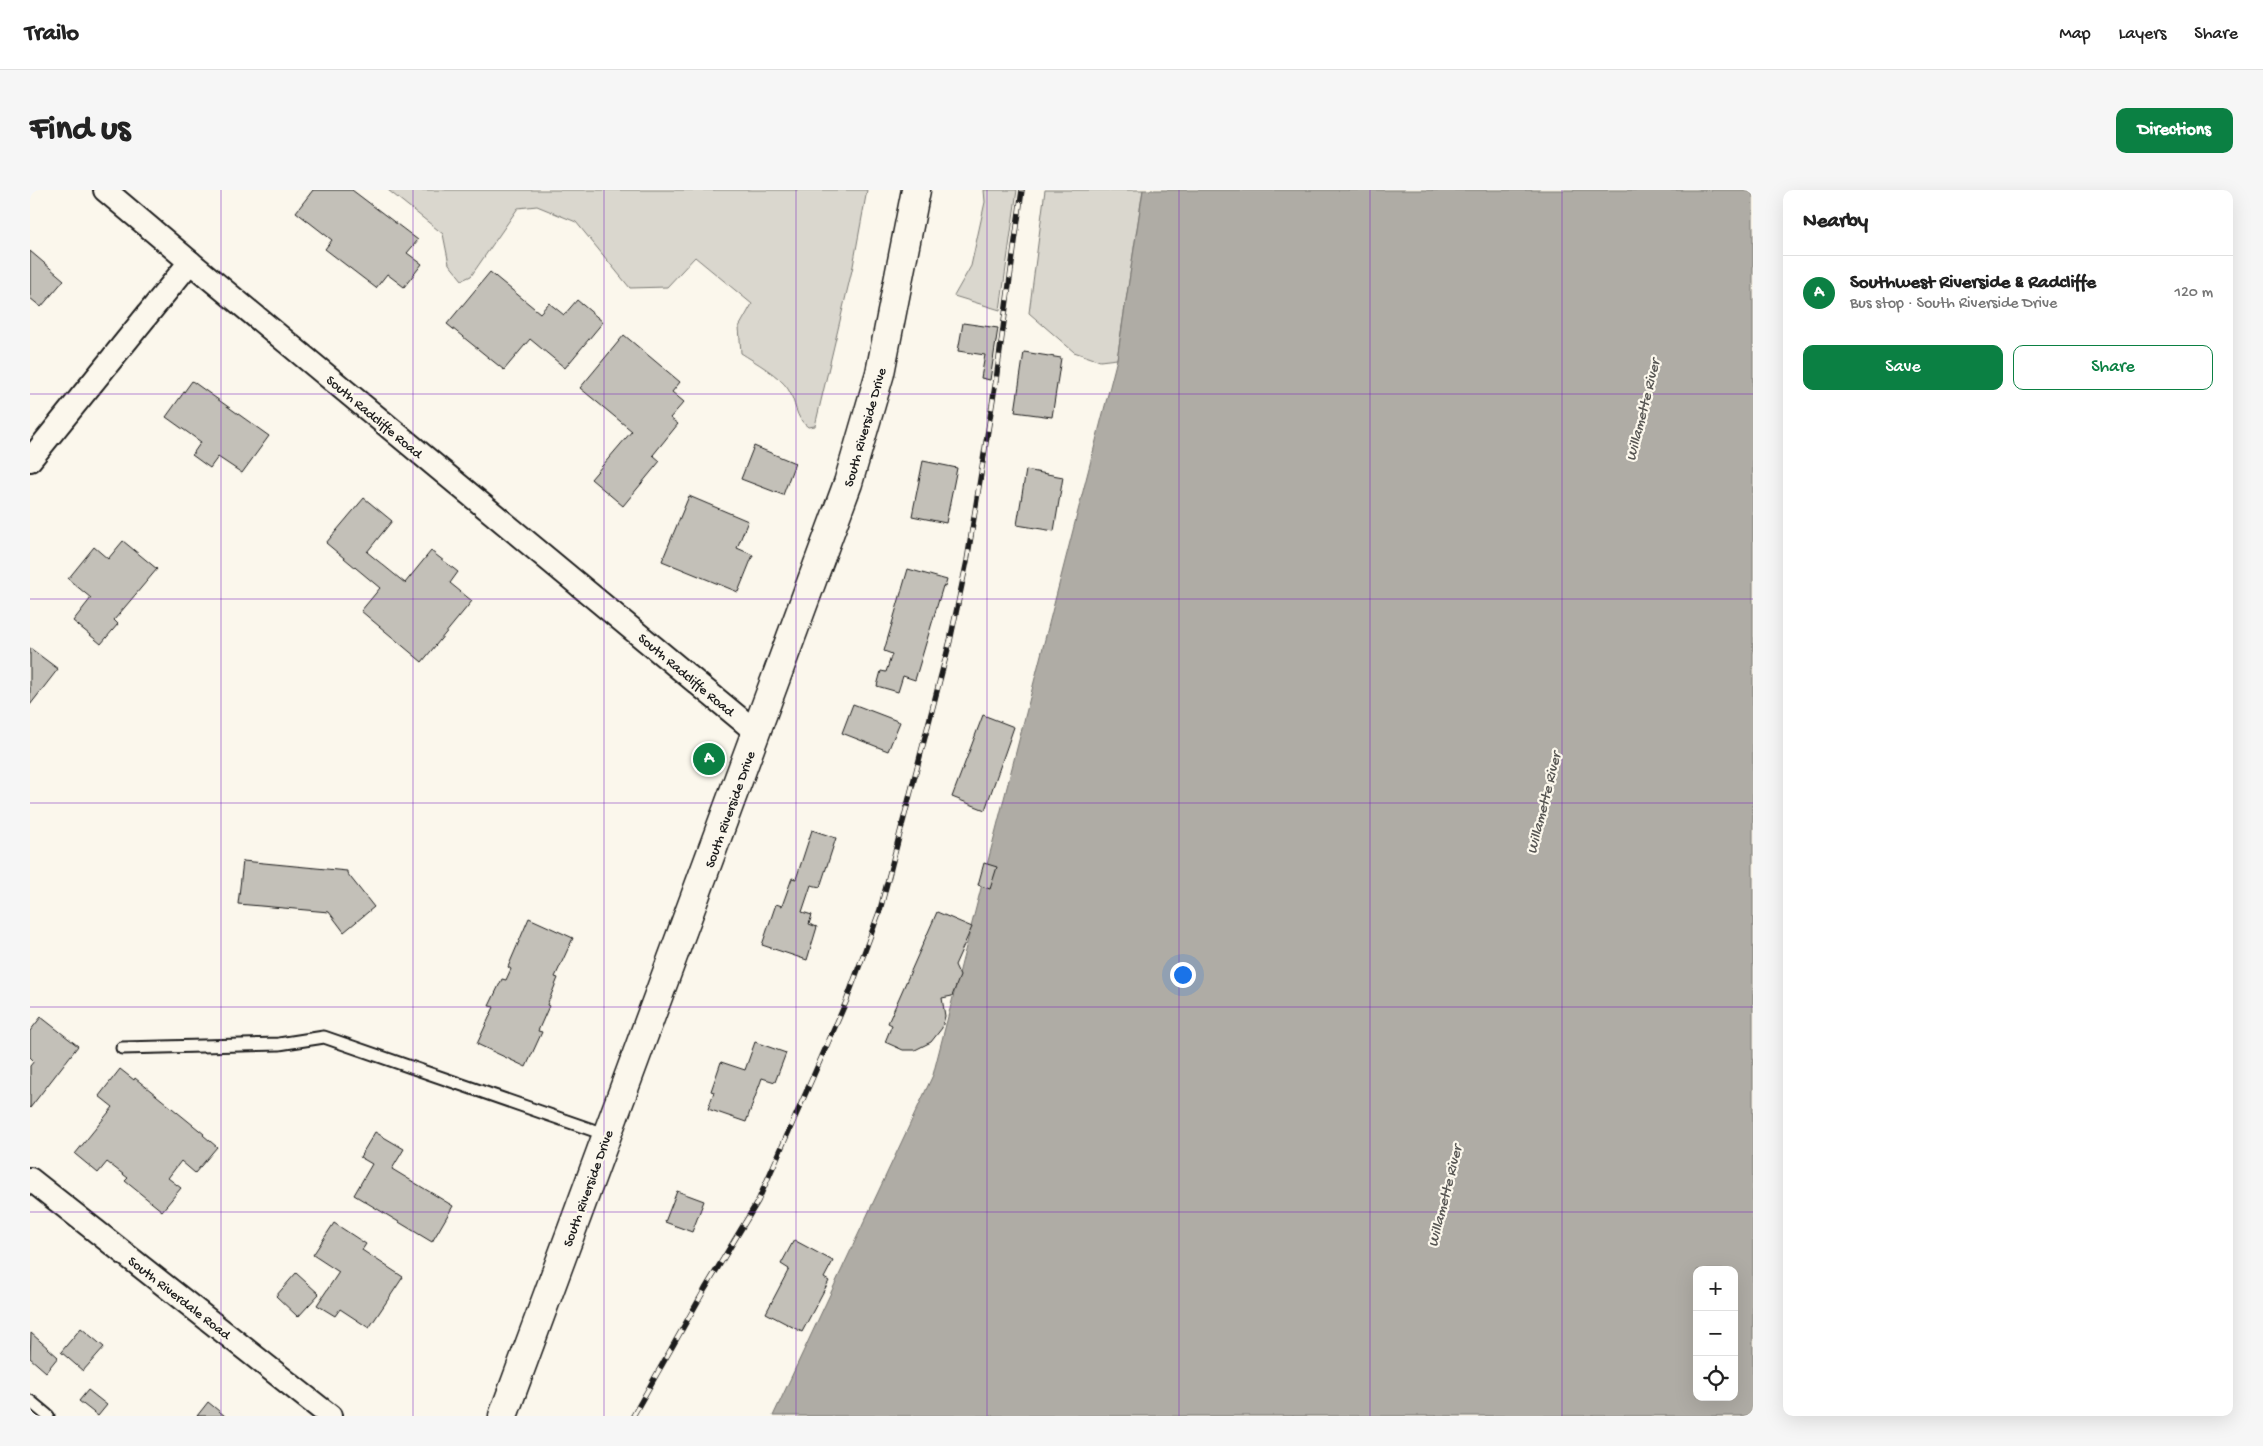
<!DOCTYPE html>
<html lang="en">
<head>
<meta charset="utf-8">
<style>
  :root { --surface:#fff; --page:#f6f6f6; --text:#222; --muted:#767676; --line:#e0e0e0; --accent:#0b8043 }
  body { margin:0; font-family:"Gochi Hand",sans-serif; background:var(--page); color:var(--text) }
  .controls { position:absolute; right:15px; bottom:15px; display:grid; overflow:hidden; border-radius:10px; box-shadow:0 5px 20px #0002 }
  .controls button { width:45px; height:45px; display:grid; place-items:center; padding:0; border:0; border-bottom:1px solid var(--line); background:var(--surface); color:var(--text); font:25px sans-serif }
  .you { position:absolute; left:1152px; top:784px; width:18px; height:18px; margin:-12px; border:4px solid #fff; border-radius:50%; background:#1a73e8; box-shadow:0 0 0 8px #1a73e833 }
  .badge { display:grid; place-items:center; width:32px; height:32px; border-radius:50%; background:var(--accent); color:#fff; font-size:16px; font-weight:700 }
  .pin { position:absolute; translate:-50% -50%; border:2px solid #fff; box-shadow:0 1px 5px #0006 }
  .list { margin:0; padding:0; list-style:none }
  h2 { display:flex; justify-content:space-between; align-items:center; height:65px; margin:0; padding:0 20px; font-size:21px }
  h2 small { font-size:16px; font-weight:400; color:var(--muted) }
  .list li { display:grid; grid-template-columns:32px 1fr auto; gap:15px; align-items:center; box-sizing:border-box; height:75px; padding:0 20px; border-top:1px solid var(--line) }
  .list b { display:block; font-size:19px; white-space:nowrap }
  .list p { margin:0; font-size:16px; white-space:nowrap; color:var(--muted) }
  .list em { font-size:16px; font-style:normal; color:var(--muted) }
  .actions { display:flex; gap:10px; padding:15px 20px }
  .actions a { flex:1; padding:11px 0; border:1px solid var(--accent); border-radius:10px; text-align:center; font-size:18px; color:var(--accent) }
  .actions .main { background:var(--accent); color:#fff }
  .icon { flex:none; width:28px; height:28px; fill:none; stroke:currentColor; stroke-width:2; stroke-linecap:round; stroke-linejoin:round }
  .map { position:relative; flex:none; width:1723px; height:1226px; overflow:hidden; border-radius:10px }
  header { display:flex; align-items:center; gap:30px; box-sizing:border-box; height:70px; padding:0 25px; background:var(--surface); border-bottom:1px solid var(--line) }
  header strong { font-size:24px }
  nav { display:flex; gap:28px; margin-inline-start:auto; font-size:18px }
  .intro { display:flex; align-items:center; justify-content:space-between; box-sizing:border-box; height:120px; padding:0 30px }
  h1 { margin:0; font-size:35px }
  .button { padding:12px 22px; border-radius:10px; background:var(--accent); color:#fff; font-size:18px; font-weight:700 }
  main { display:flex; gap:30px; padding:0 30px }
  aside { flex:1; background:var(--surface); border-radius:10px; box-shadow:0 5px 20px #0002 }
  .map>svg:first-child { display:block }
  .green { fill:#dad7ce; stroke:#7b7a75 }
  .water { fill:#afaca5; stroke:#74726e; fill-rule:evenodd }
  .building { fill:#c3c0b8; stroke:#1c1c1c }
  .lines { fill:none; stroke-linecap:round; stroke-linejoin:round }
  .service-casing { stroke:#1c1c1c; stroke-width:15 }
  .minor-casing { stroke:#1c1c1c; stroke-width:26 }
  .primary-casing { stroke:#1c1c1c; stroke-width:31 }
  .service { stroke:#fbf7ec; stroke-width:11 }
  .minor { stroke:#fbf7ec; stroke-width:22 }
  .primary { stroke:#fbf7ec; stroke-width:28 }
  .rail-casing { stroke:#1c1c1c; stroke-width:5.5 }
  .rail { stroke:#fbf7ec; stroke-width:4; stroke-dasharray:11; stroke-linecap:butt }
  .grid { fill:none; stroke:#7b2cbf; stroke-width:1; stroke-opacity:0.55 }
  .labels { text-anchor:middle; stroke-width:4.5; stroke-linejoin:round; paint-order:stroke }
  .street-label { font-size:14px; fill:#1c1c1c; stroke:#fbf7ec }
  .water-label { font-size:15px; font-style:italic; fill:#575653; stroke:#fbf7ec }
</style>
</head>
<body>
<header>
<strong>Trailo</strong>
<nav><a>Map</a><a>Layers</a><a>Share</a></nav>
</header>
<div class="intro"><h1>Find us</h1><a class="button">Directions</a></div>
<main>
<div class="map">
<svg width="1723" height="1226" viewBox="0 0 1723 1226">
  <rect width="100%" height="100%" fill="#fbf7ec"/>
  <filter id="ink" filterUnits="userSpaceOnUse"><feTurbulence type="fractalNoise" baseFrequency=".02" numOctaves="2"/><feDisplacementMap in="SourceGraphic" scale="10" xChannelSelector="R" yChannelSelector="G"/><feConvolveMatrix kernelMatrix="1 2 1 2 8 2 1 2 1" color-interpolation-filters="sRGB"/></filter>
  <g filter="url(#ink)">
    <g class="green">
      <path d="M358,0H837L823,76L785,236L778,237C764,227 767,213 758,199C750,186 725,172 711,163L709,137L722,114L665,67L637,97L600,98L546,32L507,16L488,18L441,86L432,90L419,74L413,44Z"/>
      <path d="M954,0H987L970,120L924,106L941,76L955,12Z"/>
      <path d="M1015,0H1113L1087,169L1070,171L1044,162L999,123Z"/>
    </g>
    <path class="water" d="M1113,0H1723V1226H743L903,885L1087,169ZM1667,1080H1704V1207H1667Z"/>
    <g class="building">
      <path d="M283,0H322L388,50L377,63L392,74L374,97L357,84L346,98L295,59L302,50L266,22Z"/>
      <path d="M0,61L34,90L11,117L0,108Z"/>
      <path d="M460,82L510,123L519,113L534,125L547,110L573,132L535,178L500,149L474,180L417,134Z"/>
      <path d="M933,133L968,138L960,190L951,188L955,165L928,161Z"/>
      <path d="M594,145L650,192L642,202L654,212L640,228L648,234L623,265L630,271L593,316L561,289L602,241L550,198Z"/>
      <path d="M994,162L1031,168L1022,227L985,222Z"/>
      <path d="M162,191L239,246L212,283L188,267L180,278L162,265L171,252L136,227Z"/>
      <path d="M724,256L765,273L753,305L711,289Z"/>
      <path d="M893,271L927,278L916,333L882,326Z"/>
      <path d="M996,280L1033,287L1024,341L987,335Z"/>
      <path d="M659,306L718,331L707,358L723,365L708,402L632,371Z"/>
      <path d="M334,308L362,331L337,362L375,393L401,361L428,382L420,393L442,411L392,472L331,421L350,398L296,353Z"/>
      <path d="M93,351L127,379L84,430L88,434L71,454L43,431L61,408L38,389L64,357L78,369Z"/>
      <path d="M878,379L917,390L915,397L913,396L885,490L873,486L868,502L847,496L851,481L856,482L862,464L854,461Z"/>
      <path d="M0,458L28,479L0,515Z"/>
      <path d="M823,514L870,532L858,561L812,543Z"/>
      <path d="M953,525L984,537L955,620L922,607Z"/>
      <path d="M782,640L806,648L790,697L781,695L772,722L782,725L779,734L787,737L777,770L732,755L746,714L752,716L762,688L766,689Z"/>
      <path d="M213,671L317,681V683L344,717L314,742L299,722L208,714Z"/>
      <path d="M954,673L967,677L960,699L948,695Z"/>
      <path d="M907,722L942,737L925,775L930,786L922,806L912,808L915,826L912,838L901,852L885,860H873L855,852L862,835L858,833Z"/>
      <path d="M499,728L543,748L525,787L528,788L517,815L519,816L508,841L512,842L496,877L447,854L464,817L459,816L472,789L476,790L481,779L478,777Z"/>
      <path d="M11,827L48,856L0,918V876L4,871L0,867V841Z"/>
      <path d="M725,852L756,863L745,892L732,888L716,932L678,919L684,902L681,901L691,872L715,880Z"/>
      <path d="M90,879L104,890L105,888L174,944L173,945L187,957L165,983L151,971L138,988L151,998L132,1021L95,991L98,988L77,972L68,983L45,964L83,917L69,906Z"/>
      <path d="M345,942L374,959L362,979L423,1016L402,1052L324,1005L342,974L330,967Z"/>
      <path d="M647,1001L674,1011L662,1042L635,1032Z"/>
      <path d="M304,1033L336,1054L332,1060L373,1087L339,1138L310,1119L305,1126L287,1115L309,1082L283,1065Z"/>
      <path d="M764,1050L803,1071L794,1088L799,1091L772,1142L736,1123L759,1079L751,1074Z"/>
      <path d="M266,1083L289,1104L268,1127L246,1106Z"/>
      <path d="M51,1138L74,1157L53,1181L31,1162Z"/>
      <path d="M1,1143L28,1167L16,1182L0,1168Z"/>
      <path d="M58,1200L77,1215L68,1226L49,1211Z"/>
      <path d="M178,1212L195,1226H167Z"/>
    </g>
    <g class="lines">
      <defs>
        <g id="service">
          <path d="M92,858L249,854L294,847L577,945"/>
          <path d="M0,1211L18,1226"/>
        </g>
        <g id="minor">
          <path d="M75,0L160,72"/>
          <path d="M0,270L160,72L726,542"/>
          <path d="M0,989L300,1226"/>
        </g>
        <path id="primary" d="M473,1226L818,293L850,183L886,0"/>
      </defs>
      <use href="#service" class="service-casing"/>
      <use href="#minor" class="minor-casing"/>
      <use href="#primary" class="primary-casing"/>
      <use href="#service" class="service"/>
      <use href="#minor" class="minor"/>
      <use href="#primary" class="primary"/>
      <defs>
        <path id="rail" d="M603,1226L675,1099L728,1011L816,812L850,720L920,451L937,371L966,190L992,0"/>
      </defs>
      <use href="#rail" class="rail-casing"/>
      <use href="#rail" class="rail"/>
    </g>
  </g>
  <path class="grid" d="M191,0V1226M383,0V1226M574,0V1226M766,0V1226M957,0V1226M1149,0V1226M1340,0V1226M1532,0V1226M0,204H1723M0,409H1723M0,613H1723M0,817H1723M0,1022H1723"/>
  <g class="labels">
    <g class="street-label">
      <text transform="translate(345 226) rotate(40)" y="5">South Radcliffe Road</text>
      <text transform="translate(834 237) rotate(-74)" y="5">South Riverside Drive</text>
      <text transform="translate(657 484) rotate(40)" y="5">South Radcliffe Road</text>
      <text transform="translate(699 619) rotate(-70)" y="5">South Riverside Drive</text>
      <text transform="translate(557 998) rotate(-70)" y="5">South Riverside Drive</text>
      <text transform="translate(150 1107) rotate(38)" y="5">South Riverdale Road</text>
    </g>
    <g class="water-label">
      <text transform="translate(1612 220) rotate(-76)" y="5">Willamette River</text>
      <text transform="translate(1513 613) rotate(-76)" y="5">Willamette River</text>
      <text transform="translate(1414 1006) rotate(-76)" y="5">Willamette River</text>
    </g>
  </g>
</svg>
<div class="controls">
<button>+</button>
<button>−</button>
<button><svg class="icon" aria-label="locate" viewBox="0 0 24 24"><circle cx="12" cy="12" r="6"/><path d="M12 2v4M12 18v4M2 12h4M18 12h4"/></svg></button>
</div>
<div class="you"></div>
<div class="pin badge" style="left:679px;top:569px">A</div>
</div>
<aside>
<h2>Nearby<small></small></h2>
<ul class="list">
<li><span class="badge">A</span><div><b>Southwest Riverside &amp; Radcliffe</b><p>Bus stop · South Riverside Drive</p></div><em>120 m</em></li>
</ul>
<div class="actions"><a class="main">Save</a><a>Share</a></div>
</aside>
</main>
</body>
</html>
